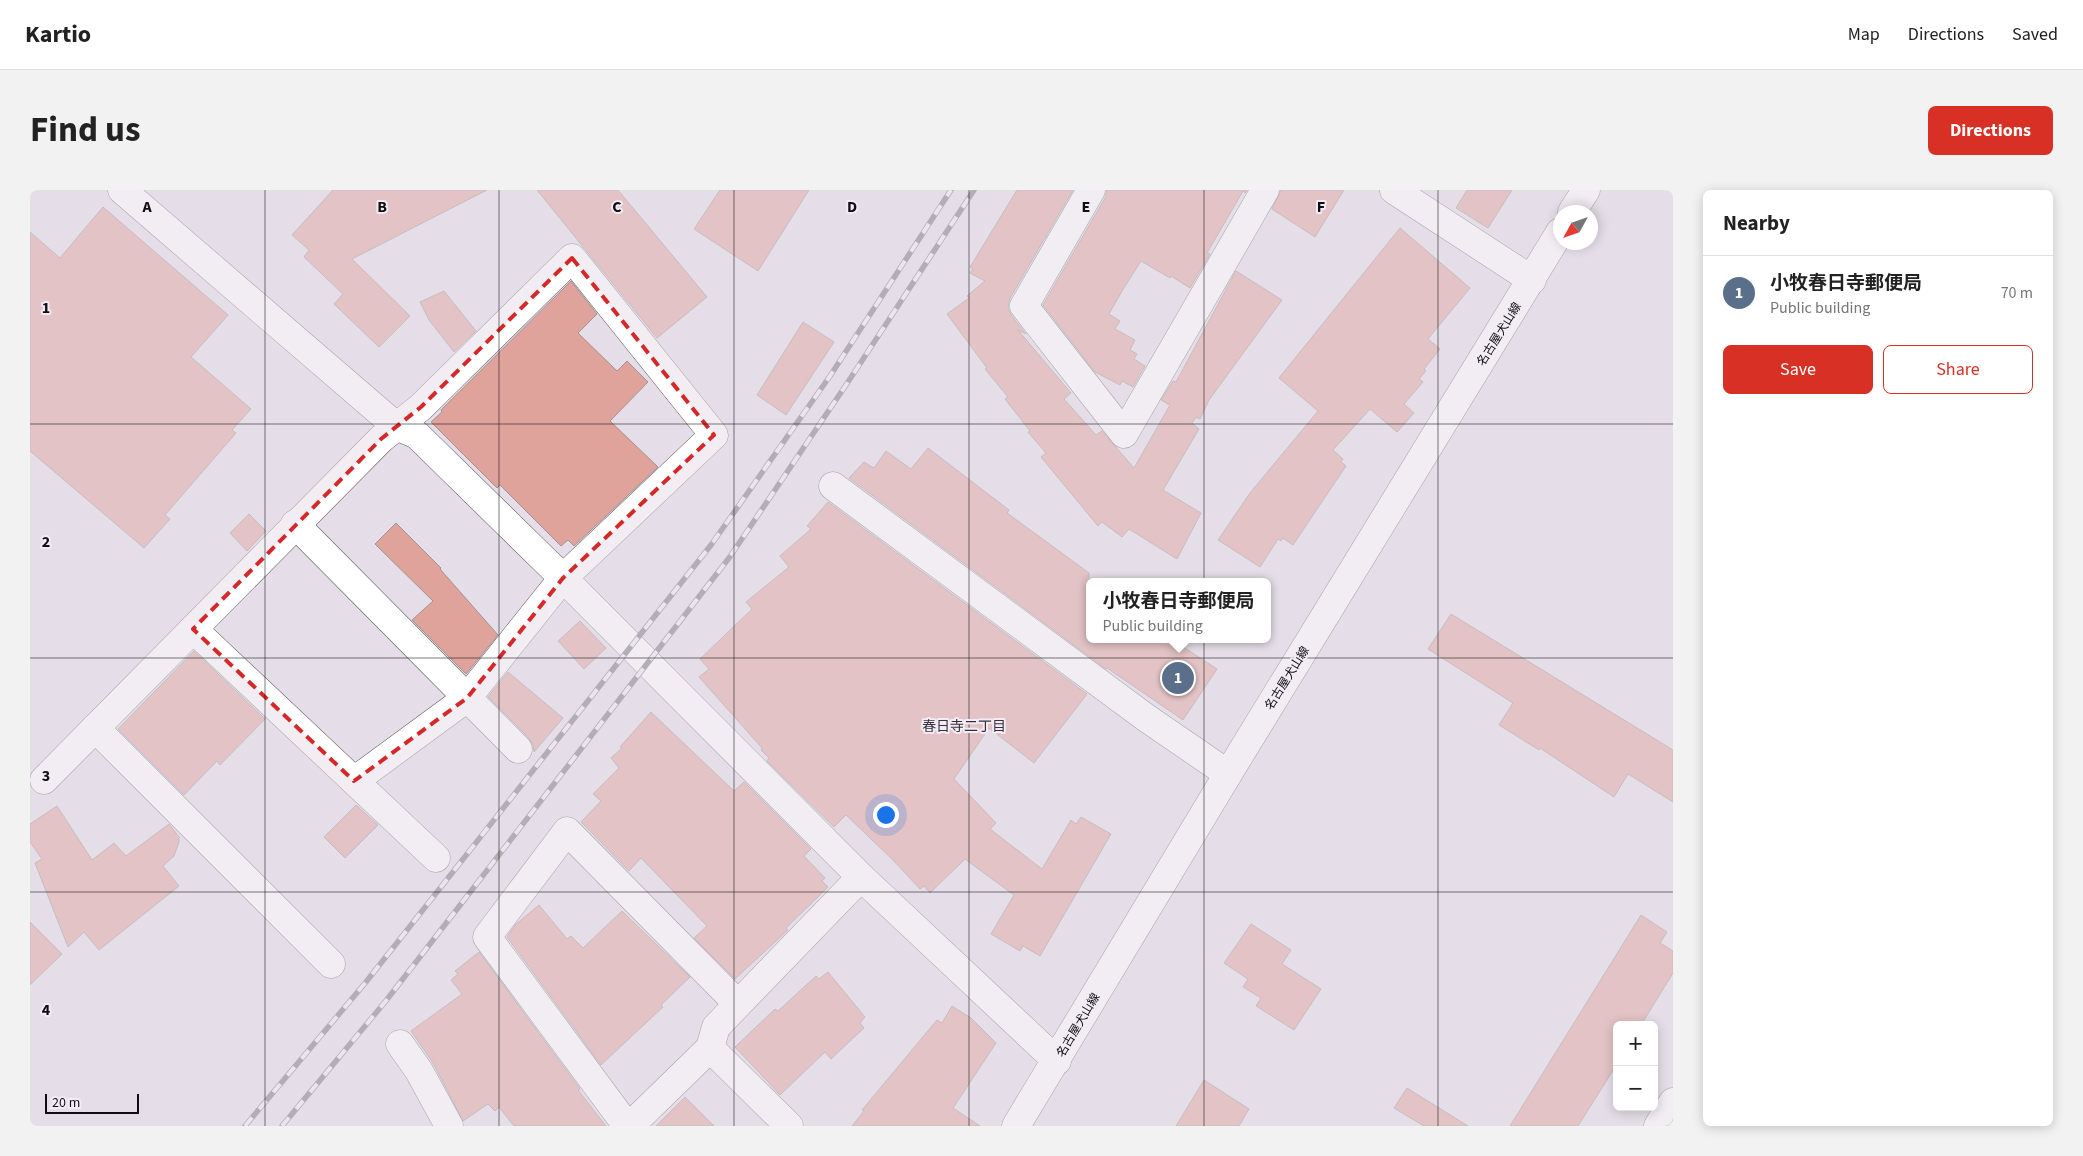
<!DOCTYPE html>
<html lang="en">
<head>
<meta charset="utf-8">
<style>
  :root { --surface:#fff; --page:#f2f2f2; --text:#222; --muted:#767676; --line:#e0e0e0; --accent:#d93025 }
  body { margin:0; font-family:"Source Sans 3","Noto Sans JP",sans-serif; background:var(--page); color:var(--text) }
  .controls { position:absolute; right:15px; bottom:15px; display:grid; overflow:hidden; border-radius:8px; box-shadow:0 2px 12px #0003 }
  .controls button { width:45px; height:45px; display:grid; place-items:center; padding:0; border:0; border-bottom:1px solid var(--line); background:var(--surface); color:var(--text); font:25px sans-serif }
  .compass { position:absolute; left:1523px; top:15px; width:45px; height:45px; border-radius:50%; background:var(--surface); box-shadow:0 2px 12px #0003; rotate:230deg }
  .scale { position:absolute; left:15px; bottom:12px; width:94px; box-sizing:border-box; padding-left:5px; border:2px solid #100e11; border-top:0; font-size:14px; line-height:18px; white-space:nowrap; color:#100e11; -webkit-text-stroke:4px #f3ebf5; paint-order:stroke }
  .you { position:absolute; left:855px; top:624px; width:18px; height:18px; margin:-12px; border:4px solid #fff; border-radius:50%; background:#1a73e8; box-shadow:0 0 0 8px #1a73e833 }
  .badge { display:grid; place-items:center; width:32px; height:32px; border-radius:50%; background:var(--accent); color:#fff; font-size:16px; font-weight:700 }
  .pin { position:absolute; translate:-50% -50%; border:2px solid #fff; box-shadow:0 1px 5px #0006 }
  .popup { position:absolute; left:1056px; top:388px; width:185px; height:65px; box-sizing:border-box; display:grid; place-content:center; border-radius:8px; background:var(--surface); filter:drop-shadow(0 1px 4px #0005); font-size:16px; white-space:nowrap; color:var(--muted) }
  .popup b { font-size:19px; color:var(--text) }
  .popup::after { content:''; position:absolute; left:50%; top:100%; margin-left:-10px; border:10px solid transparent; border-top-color:var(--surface) }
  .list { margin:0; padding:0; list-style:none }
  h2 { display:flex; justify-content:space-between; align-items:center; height:65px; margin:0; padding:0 20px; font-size:21px }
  h2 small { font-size:16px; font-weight:400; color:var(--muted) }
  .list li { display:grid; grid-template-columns:32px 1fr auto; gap:15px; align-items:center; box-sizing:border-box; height:75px; padding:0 20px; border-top:1px solid var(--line) }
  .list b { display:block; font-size:19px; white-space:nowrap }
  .list p { margin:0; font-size:16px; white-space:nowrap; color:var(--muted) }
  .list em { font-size:16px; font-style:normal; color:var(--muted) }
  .actions { display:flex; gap:10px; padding:15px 20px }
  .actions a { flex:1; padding:11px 0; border:1px solid var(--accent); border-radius:8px; text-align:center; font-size:18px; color:var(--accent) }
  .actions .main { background:var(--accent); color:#fff }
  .map { position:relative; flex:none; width:1643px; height:936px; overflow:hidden; border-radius:8px }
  header { display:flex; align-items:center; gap:30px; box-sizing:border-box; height:70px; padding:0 25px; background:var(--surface); border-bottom:1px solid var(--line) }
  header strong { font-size:24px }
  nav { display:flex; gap:28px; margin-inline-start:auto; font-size:18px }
  .intro { display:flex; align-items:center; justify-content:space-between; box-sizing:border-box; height:120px; padding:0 30px }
  h1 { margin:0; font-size:35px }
  .button { padding:12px 22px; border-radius:8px; background:var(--accent); color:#fff; font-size:18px; font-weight:700 }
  main { display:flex; gap:30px; padding:0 30px }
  aside { flex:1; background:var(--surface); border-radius:8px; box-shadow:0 2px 12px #0003 }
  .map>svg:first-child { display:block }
  .building { fill:#e0a39b; stroke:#a09391 }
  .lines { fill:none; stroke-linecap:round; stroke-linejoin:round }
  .minor-casing { stroke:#5d575f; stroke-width:29 }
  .major-casing { stroke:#5d575f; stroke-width:29 }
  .minor { stroke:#fff; stroke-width:28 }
  .major { stroke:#fff; stroke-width:28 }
  .rail-casing { stroke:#777279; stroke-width:5.5 }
  .rail { stroke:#f3ebf5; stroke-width:4; stroke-dasharray:11; stroke-linecap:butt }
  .marked { fill:none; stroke:#d62828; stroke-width:4; stroke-dasharray:10 6; stroke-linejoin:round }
  .grid { fill:none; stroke:#100e11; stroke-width:1; stroke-opacity:0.55 }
  .labels { text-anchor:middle; stroke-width:4; stroke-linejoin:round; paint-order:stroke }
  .street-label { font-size:12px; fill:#100e11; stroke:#f3ebf5 }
  .neighbourhood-label { font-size:14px; fill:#363038; stroke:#f3ebf5 }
  .grid-label { font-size:16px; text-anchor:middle; font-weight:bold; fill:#100e11; stroke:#f3ebf5; stroke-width:4; stroke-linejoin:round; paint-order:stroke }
</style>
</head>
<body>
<header>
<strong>Kartio</strong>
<nav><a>Map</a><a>Directions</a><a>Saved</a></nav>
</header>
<div class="intro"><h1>Find us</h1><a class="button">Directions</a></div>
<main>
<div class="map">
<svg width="1643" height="936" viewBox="0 0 1643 936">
  <rect width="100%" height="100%" fill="#e5dee8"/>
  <g class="building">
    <path d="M303,0H457L322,69L380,126L349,157L304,114L313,104L274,67L279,60L262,45Z"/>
    <path d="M507,0H588L677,107L627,148Z"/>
    <path d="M690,0H779L728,81L664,39Z"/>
    <path d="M987,0H1043L980,108L978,117L981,125L996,144L988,140L1041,203L1034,209L1066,245L1072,241L1104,278L1140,215L1131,210L1143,191L1146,192L1206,81L1252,110L1179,210L1170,229L1166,227L1162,233L1169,239L1133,300L1171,323L1147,369L1099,339L1092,347L1072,332L1068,336L1011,267L1016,263L998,242L1000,241L975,209L978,207L955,179L957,178L917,124L939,108L937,106L955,91L940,83L943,79L940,77Z"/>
    <path d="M1077,0H1217L1215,3L1213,1L1177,63L1180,64L1160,98L1141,86L1140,88L1111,71L1092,101L1079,124L1090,131L1085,139L1105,150L1100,160L1107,164L1104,169L1115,176L1103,197L1092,191L1090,195L1065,182L1013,115L1075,8Z"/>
    <path d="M1251,0H1314L1285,47L1242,19Z"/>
    <path d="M1437,0H1482L1458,38L1426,18Z"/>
    <path d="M73,17L198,125L161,167L221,219L202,240L206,243L135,325L140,329L114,358L0,261V42L30,68Z"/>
    <path d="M1370,38L1440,98L1398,149L1410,159L1394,179L1396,181L1389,189L1393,192L1374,214L1384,223L1367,242L1340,219L1303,260L1313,269L1311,272L1316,276L1263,355L1253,348L1251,351L1248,349L1230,377L1188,350L1220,303L1288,221L1249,188Z"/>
    <path d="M541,91L567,124L548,143L587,181L597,171L618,192L580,231L628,277L544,356L538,350L531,356L470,295L467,298L401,232L412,222L411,220Z"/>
    <path d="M414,101L446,141L424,162L399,130L390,112Z"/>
    <path d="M773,132L804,152L756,225L727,205Z"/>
    <path d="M898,258L979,320L977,323L1059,383V449H1141L1187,479L1153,530L1077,478L1076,479L819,288L834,272L844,278L856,261L881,279Z"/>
    <path d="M798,312L1057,504L1004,573L959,538L924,589L966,633L960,639L1012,679L1041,630L1046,634L1051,627L1081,644L1010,766L993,756L990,761L961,744L984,705L935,669L900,703L894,696L890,699L863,670L816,625L804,637L737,571L739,568L731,560L732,558L669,487L679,479L670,469L722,419L716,412L759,377L750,366L781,339L777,336Z"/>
    <path d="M219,324L236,341L217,361L200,343Z"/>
    <path d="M366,333L411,378L410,379L468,445L436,484L382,430L403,411L345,354Z"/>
    <path d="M1421,424L1643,560V612L1598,584L1584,607L1510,558L1509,560L1469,535L1483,513L1398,459Z"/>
    <path d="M550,431L576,458L554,479L528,451Z"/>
    <path d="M164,461L235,529L190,575L187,571L154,605L88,539Z"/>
    <path d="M478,482L533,528L504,562L503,555L499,548L458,507Z"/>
    <path d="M621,522L704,601L714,592L781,659L774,666L795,688L792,691L798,697L756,738L758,740L705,789L664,748L677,736L611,668L599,681L551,632L571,611L563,604L589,578L581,568L592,558L590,557Z"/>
    <path d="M326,615L348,635L315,668L294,647Z"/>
    <path d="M27,616L62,670L84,653L96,666L139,634L149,647V652L144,666L133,676L149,696L69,760L54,742L38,757L5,673L12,669L0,652V634Z"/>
    <path d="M509,715L537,749L541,746L553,758L592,721L660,787L631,815L633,817L571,875L477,747L485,735Z"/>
    <path d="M1611,725L1637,742L1630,753L1643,761V783L1611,835H1587V874L1548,936H1480Z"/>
    <path d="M0,732L32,764L0,795Z"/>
    <path d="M1221,734L1261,760L1252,774L1291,799L1264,840L1226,816L1231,808L1213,797L1218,789L1194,773Z"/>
    <path d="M449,762L550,899L548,900L576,936H484L469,917L465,921L458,914L433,931L403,873L381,841L432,804L421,790L428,784L425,781Z"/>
    <path d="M798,782L835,827L830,833L834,838L801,869L795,862L750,905L705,857L745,819L748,821L786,786L789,789Z"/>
    <path d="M922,816L941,828L966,853L923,918L950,936H822L834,921L832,920L907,830L912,833Z"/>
    <path d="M1174,890L1219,919L1209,936H1146Z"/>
    <path d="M1377,898L1438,936H1394L1364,918Z"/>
    <path d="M655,907L684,936H626Z"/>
  </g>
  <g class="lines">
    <defs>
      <g id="minor">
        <path d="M92,0L366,236L387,245L533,388L831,687L1027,871"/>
        <path d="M1061,0L994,116L1094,244L1235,0"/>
        <path d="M1364,0L1502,90"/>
        <path d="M803,296L1115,527L1198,584"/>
        <path d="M265,334L488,559"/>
        <path d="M163,439L406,668"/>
        <path d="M65,538L301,774"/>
        <path d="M14,590L351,249L391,217L542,68L684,245L533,388L437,508L324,591"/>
        <path d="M370,854L389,881L419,936"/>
        <path d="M680,858L759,936"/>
        <path d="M597,936L457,747L537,641L708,814"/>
        <path d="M600,936L680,858L686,837L831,687"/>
        <path d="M1628,936L1643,912"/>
      </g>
      <g id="major">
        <path d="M1542,22L1556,0"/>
        <path d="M986,936L1198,584L1530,42"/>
      </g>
    </defs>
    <use href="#minor" class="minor-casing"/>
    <use href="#major" class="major-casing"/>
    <use href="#minor" class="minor"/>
    <use href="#major" class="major"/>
    <defs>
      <g id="rail">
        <path d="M215,936L336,792L681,355L800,186L921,0"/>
        <path d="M252,936L355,812L699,368L816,195L944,0"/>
      </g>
    </defs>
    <use href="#rail" class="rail-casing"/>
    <use href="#rail" class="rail"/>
  </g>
  <path d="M0 0H1643V936H0ZM542,68L684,245L533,388L437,508L324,591L163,439L351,249L391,217Z" fill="#e5dee8" fill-opacity=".55" fill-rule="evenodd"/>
  <path class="marked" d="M542,68L684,245L533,388L437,508L324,591L163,439L351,249L391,217Z"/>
  <path class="grid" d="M235,0V936M469,0V936M704,0V936M939,0V936M1174,0V936M1408,0V936M0,234H1643M0,468H1643M0,702H1643"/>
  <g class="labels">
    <g class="street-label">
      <text transform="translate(1469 144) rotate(-58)" y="4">名古屋犬山線</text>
      <text transform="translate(1257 488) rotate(-58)" y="4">名古屋犬山線</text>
      <text transform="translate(1048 835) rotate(-59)" y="4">名古屋犬山線</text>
    </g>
    <g class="neighbourhood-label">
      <text x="934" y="541">春日寺二丁目</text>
    </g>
  </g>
  <g class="grid-label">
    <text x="117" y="22">A</text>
    <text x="352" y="22">B</text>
    <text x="587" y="22">C</text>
    <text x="822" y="22">D</text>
    <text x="1056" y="22">E</text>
    <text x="1291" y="22">F</text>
    <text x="16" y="123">1</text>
    <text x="16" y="357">2</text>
    <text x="16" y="591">3</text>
    <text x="16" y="825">4</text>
  </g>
</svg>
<div class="controls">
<button>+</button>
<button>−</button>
</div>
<svg class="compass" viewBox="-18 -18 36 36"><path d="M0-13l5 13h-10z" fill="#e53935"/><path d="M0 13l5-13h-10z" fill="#767676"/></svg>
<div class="scale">20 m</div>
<div class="you"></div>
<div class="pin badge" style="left:1148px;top:488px;background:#5c6f8a">1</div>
<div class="popup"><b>小牧春日寺郵便局</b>Public building</div>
</div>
<aside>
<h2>Nearby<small></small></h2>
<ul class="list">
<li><span class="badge" style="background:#5c6f8a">1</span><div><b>小牧春日寺郵便局</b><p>Public building</p></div><em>70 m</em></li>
</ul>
<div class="actions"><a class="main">Save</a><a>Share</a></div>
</aside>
</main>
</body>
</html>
